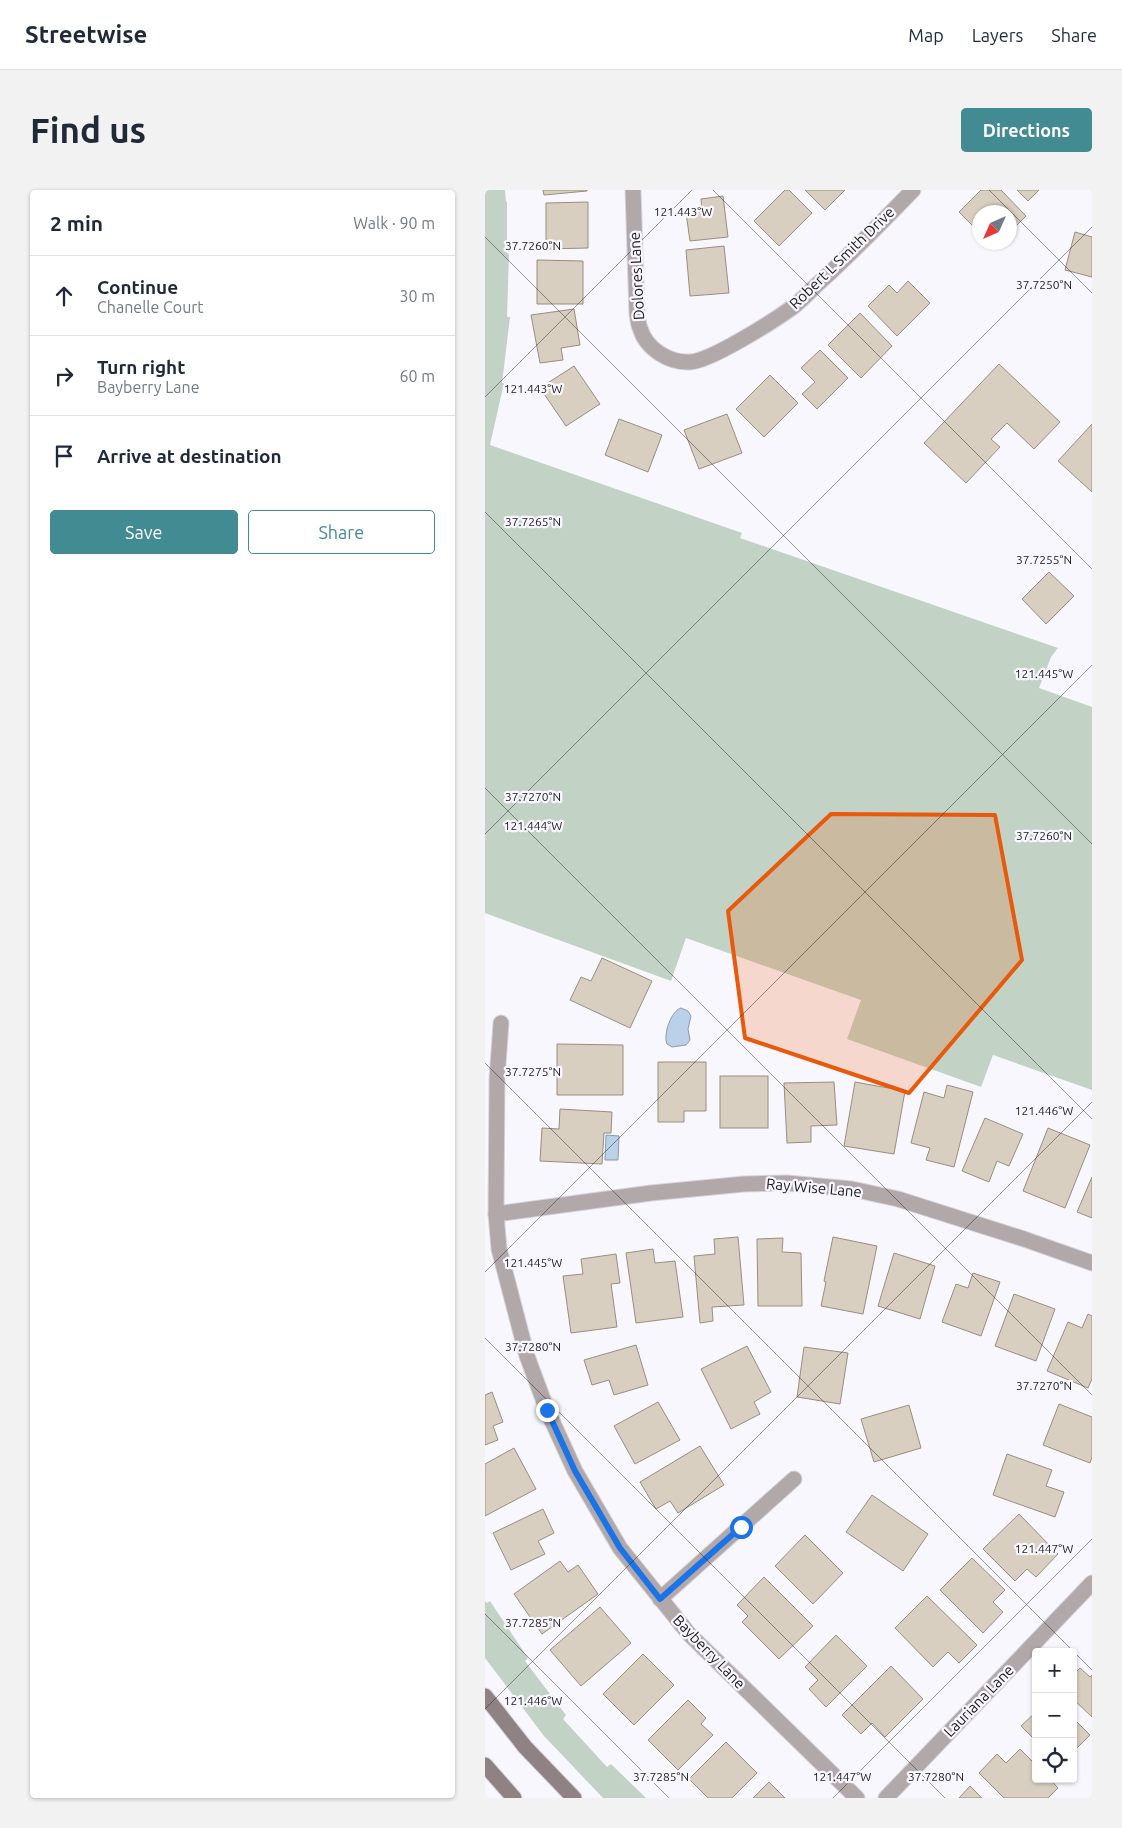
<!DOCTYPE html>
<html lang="en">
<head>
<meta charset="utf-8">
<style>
  :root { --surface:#fff; --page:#f2f2f3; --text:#1f2937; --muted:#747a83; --line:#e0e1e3; --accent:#438b92 }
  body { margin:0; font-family:Ubuntu,sans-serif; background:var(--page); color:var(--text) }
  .controls { position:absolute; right:15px; bottom:15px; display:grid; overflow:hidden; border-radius:5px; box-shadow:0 1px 4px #0004 }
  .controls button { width:45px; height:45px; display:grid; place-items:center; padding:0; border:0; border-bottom:1px solid var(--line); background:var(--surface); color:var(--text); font:25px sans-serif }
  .compass { position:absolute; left:487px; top:15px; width:45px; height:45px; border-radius:50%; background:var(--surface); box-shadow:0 1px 4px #0004; rotate:225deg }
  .stop { position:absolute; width:15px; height:15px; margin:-11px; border:4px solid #1a73e8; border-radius:50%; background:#fff }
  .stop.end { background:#1a73e8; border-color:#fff; box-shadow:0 1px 5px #0008 }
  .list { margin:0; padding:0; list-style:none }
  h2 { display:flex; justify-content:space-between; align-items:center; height:65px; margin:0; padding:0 20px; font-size:21px }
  h2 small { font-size:16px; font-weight:400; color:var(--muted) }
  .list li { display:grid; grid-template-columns:32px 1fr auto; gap:15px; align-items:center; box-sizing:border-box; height:80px; padding:0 20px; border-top:1px solid var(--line) }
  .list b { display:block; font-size:19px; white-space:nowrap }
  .list p { margin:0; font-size:16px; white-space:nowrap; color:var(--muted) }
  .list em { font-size:16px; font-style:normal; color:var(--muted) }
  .actions { display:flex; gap:10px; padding:15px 20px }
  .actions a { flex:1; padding:11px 0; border:1px solid var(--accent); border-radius:5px; text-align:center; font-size:18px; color:var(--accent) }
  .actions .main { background:var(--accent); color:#fff }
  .icon { flex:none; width:28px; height:28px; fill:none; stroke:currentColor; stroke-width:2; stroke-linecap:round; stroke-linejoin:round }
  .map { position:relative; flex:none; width:607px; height:1608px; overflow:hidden; border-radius:5px }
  header { display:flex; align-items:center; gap:30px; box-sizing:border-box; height:70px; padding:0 25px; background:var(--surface); border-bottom:1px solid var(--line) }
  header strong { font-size:24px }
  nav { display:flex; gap:28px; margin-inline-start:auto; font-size:18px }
  .intro { display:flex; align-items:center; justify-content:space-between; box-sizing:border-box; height:120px; padding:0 30px }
  h1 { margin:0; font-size:35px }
  .button { padding:12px 22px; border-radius:5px; background:var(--accent); color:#fff; font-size:18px; font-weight:700 }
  main { display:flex; gap:30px; padding:0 30px }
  aside { flex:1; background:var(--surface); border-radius:5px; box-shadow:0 1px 4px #0004 }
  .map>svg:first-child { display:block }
  .green { fill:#c2d3c6 }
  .water { fill:#bad1e9; stroke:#8b9aad }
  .building { fill:#d9cfc0; stroke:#988e80 }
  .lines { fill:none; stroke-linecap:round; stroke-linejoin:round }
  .minor-casing { stroke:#d6d4da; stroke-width:17 }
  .secondary-casing { stroke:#d6d4da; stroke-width:17 }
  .minor { stroke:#b1a8aa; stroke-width:15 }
  .secondary { stroke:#8f8284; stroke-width:15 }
  .route { stroke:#1a73e8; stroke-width:6 }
  .marked { fill:#e8590c; fill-opacity:0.2; stroke:#e8590c; stroke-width:4; stroke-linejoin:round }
  .ticks { fill:none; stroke:#1c1a20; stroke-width:1; stroke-opacity:0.45 }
  .labels { text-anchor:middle; stroke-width:4.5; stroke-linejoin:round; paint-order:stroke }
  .street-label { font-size:15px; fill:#1c1a20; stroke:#f9f7fe }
  .ticks-label { font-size:12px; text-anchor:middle; fill:#1c1a20; stroke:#f9f7fe; stroke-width:4.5; stroke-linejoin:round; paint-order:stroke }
</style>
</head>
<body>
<header>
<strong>Streetwise</strong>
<nav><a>Map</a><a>Layers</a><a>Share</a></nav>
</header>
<div class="intro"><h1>Find us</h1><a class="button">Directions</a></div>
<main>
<aside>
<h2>2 min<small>Walk · 90 m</small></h2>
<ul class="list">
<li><svg class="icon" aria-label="ahead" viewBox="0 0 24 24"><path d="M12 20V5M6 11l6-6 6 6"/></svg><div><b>Continue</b><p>Chanelle Court</p></div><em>30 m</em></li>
<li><svg class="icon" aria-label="right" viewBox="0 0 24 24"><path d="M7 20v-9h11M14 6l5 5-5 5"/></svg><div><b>Turn right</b><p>Bayberry Lane</p></div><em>60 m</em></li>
<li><svg class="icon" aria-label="arrive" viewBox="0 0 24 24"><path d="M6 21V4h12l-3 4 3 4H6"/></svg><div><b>Arrive at destination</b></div></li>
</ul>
<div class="actions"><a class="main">Save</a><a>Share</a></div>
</aside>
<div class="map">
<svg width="607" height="1608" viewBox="0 0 607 1608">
  <rect width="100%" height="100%" fill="#f9f7fe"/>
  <g class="green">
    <path d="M0,0H20L21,11L22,12V63L24,64L22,127H25L17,193H19L5,255L257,343L255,348L573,458L566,467L554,498L607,517V900L508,865L496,897L362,849L376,810L201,748L186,791L0,723Z"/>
    <path d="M0,1411L2,1413L5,1411L43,1468L40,1471L81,1525L78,1529L122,1577L126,1574L161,1608H118L59,1546L0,1468Z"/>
  </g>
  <g class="water">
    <path d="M196,818L203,821L206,826L203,839L205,850L201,855L187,857L182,854C178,844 186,821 196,818Z"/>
    <path d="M121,945L134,946L133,970H120Z"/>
  </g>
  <g class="building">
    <path d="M58,0H102V1L59,5Z"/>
    <path d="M300,0H304L327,23L294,56L269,31Z"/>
    <path d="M320,0H360L340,20Z"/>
    <path d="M496,0H516L541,26L524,43V22H494V42L474,22Z"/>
    <path d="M532,0H554L543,11Z"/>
    <path d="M238,6L243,47L205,51L201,23L217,21L216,9Z"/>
    <path d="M103,12V58L61,59V13Z"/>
    <path d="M590,42L607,47V87L580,80Z"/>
    <path d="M239,56L244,103L205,106L201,60Z"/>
    <path d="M52,70L98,71V114H52Z"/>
    <path d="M423,91L445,113L412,146L383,116L404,95L412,103Z"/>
    <path d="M89,119L95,155L76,158L78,170L55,173L46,125Z"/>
    <path d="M375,123L407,156L376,188L343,155Z"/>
    <path d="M335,160L363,188L332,219L317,204L330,192L316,178Z"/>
    <path d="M514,174L575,232L549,259L522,233L506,249L515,257L481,293L439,253Z"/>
    <path d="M89,176L115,214L81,236L55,198Z"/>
    <path d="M285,185L313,213L279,247L251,219Z"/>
    <path d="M242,224L257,263L214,279L199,240Z"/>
    <path d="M134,229L177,245L163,282L120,265Z"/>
    <path d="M607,234V302L573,271Z"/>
    <path d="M564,382L589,406L561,434L537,409Z"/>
    <path d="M117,768L167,791L145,838L85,810L96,787L106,791Z"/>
    <path d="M72,854L138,855V905H72Z"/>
    <path d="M173,872H221V921H199V932H173Z"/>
    <rect x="235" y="886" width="48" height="52"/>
    <path d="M349,892L352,935L326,936V952L302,953L299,893Z"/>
    <path d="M370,892L420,901L409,964L359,956Z"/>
    <path d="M462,895L488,902L469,977L441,970L445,958L426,953L439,902L459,908Z"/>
    <path d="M75,919L127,922L126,943H119L117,974L55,971L57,938L74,939Z"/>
    <path d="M500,928L538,944L524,976L512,971L504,992L477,981Z"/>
    <path d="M563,938L605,955L580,1018L538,1001Z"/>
    <path d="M607,987V1028L592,1022Z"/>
    <path d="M253,1047L259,1115L227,1117L228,1131L215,1133L209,1066L230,1064L229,1049Z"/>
    <path d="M348,1047L392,1056L378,1124L336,1116L341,1092L339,1091Z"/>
    <path d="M298,1048L297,1062L316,1063L317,1116H273L272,1049Z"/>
    <path d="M168,1059L170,1073L190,1071L198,1127L151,1133L141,1063Z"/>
    <path d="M409,1063L450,1076L435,1129L393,1116Z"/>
    <path d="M131,1064L135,1093L126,1094L132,1137L86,1143L78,1086L98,1084L96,1069Z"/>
    <path d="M488,1083L515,1092L496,1146L457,1132L471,1094L483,1098Z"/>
    <path d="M529,1104L570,1119L551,1171L510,1156Z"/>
    <path d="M603,1124L607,1126V1189L603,1198L562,1181L583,1132L597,1138Z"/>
    <path d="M151,1155L163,1195L129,1205L124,1190L107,1195L99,1170Z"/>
    <path d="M262,1156L286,1202L269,1212L275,1224L246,1239L216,1179Z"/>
    <path d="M319,1157L363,1163L355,1214L312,1207Z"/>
    <path d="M7,1202L18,1232L8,1236L13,1250L0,1255V1205Z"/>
    <path d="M173,1212L195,1250L150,1274L129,1236Z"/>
    <path d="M574,1214L607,1227V1267L605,1273L558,1255Z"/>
    <path d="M424,1215L436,1258L389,1272L376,1229Z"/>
    <path d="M215,1256L239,1295L193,1323L185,1311L171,1319L155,1292Z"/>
    <path d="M29,1258L51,1299L0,1326V1274Z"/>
    <path d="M522,1264L567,1280L561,1296L579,1302L570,1327L508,1305Z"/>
    <path d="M387,1305L443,1344L418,1381L361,1342Z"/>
    <path d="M58,1319L69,1343L53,1351L60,1364L26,1380L8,1343Z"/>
    <path d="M534,1324L573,1364L551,1387L542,1379L530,1391L498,1359Z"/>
    <path d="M320,1345L358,1383L328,1414L290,1376Z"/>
    <path d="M487,1368L520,1400L508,1412L518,1422L498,1443L455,1400Z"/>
    <path d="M75,1371L83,1382L93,1375L113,1404L57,1444L29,1404Z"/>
    <path d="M279,1387L328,1436L294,1469L257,1432L263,1426L252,1415Z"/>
    <path d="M442,1406L492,1455L474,1473L463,1462L448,1477L410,1438Z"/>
    <path d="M115,1417L146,1453L96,1496L65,1460Z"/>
    <path d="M351,1445L382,1476L341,1517L324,1499L333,1490L320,1477Z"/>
    <path d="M158,1464L189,1495L149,1535L118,1504Z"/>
    <path d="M406,1476L438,1509L400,1547L387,1533L376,1544L357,1525Z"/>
    <path d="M595,1478L605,1487L607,1485V1527L588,1509V1485Z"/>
    <path d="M203,1510L221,1528L216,1534L228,1545L193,1580L163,1550Z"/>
    <path d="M551,1522V1551L536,1536Z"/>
    <path d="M588,1528L605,1545L588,1562Z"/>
    <path d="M241,1552L272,1583L247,1608H223L204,1589Z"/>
    <path d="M535,1559L551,1575V1589H565L573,1598L563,1608H519L494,1583L512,1564L521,1573Z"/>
    <path d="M284,1592L300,1608H268Z"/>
    <path d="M485,1596L497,1608H474Z"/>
  </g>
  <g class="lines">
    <defs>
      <g id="minor">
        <path d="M148,0L152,124C153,128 153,134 155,138C161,159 184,173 205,172C226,171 290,130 308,117C318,109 327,99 336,91C368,62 398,31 428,0"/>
        <path d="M16,833L12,889L11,1024L14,1059L42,1166L62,1220L90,1281L135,1358L204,1444L372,1608"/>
        <path d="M11,1024L166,1003L259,994L302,993L367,999L413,1009L539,1049L607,1073"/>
        <path d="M175,1409L309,1289"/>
        <path d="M401,1608L607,1393"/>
      </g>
      <g id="secondary">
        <path d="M0,1506L40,1557L89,1608"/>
        <path d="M0,1575L29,1608"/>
      </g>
    </defs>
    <use href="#minor" class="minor-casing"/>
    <use href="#secondary" class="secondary-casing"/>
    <use href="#minor" class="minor"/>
    <use href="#secondary" class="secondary"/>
  </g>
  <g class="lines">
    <path class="route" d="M62,1220L90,1281L135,1358L175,1409L256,1337"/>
  </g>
  <path class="marked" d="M346,624L510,625L537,770L424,903L260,848L243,721Z"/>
  <path class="ticks" d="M228,0L607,379M504,0L607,103M0,47L607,654M0,207L207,0M0,322L607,929M0,598L607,1205M0,644L607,37M0,873L607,1480M0,1082L607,475M0,1148L460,1608M0,1424L184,1608M0,1519L607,912M348,1608L607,1349"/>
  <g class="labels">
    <g class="street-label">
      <text transform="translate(357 68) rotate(-44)" y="5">Robert L Smith Drive</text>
      <text transform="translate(152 86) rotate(-93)" y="5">Dolores Lane</text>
      <text transform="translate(329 998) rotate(5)" y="5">Ray Wise Lane</text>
      <text transform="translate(224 1462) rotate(46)" y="5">Bayberry Lane</text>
      <text transform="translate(494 1511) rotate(-46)" y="5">Lauriana Lane</text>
    </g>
  </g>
  <g class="ticks-label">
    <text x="198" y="26">121.443°W</text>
    <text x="48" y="60">37.7260°N</text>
    <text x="559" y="99">37.7250°N</text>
    <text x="48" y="203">121.443°W</text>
    <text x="48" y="336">37.7265°N</text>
    <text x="559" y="374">37.7255°N</text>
    <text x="559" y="488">121.445°W</text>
    <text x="48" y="611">37.7270°N</text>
    <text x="48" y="640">121.444°W</text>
    <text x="559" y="650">37.7260°N</text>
    <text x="48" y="886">37.7275°N</text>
    <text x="559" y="925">121.446°W</text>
    <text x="48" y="1077">121.445°W</text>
    <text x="48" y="1161">37.7280°N</text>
    <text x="559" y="1200">37.7270°N</text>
    <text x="559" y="1363">121.447°W</text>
    <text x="48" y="1437">37.7285°N</text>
    <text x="48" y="1515">121.446°W</text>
    <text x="176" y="1591">37.7285°N</text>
    <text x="357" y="1591">121.447°W</text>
    <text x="451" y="1591">37.7280°N</text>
  </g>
</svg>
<div class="controls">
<button>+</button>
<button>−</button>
<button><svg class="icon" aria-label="locate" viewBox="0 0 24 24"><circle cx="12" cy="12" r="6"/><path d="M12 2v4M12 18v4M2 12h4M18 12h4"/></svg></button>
</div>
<svg class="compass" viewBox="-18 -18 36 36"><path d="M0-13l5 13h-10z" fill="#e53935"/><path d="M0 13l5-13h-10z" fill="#747a83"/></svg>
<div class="stop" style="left:256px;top:1337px"></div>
<div class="stop end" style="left:62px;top:1220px"></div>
</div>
</main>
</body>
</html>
